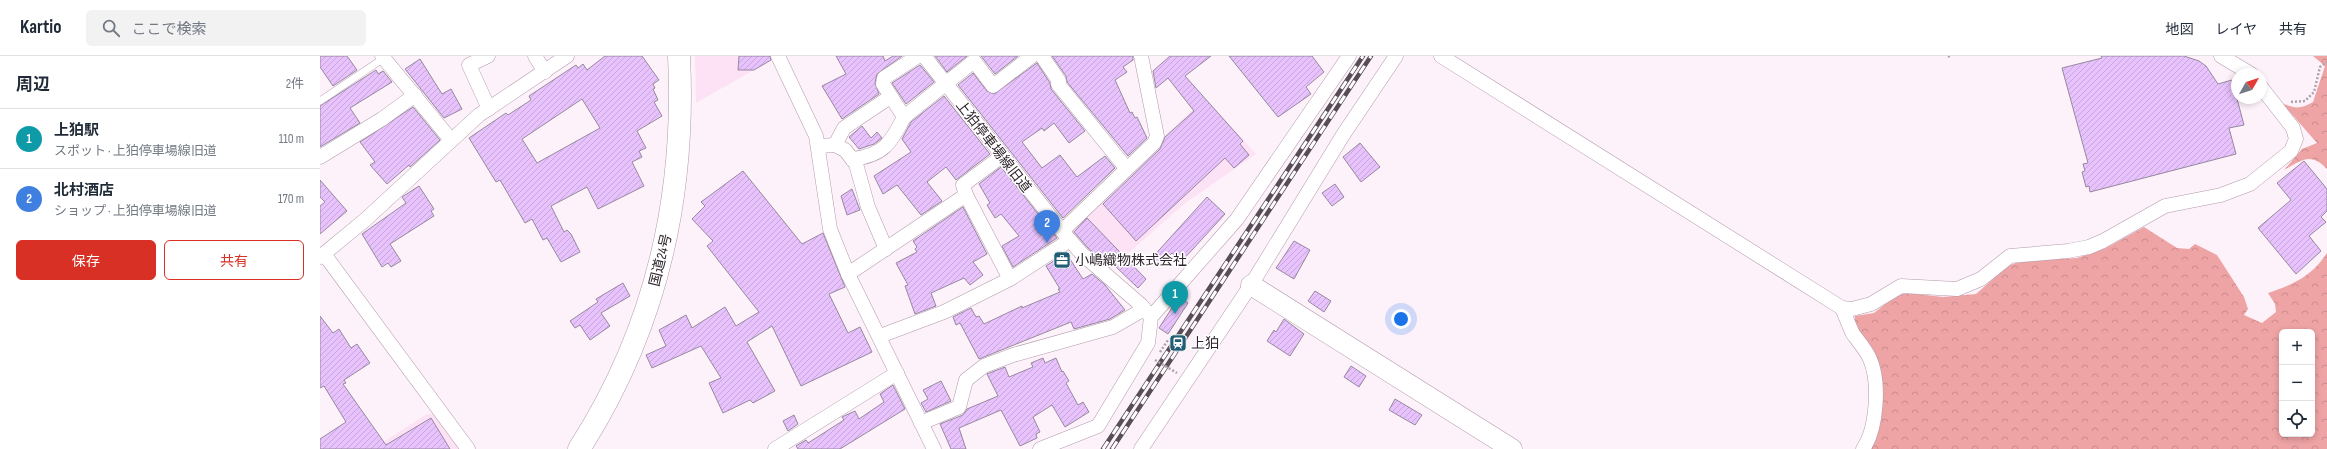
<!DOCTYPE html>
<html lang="ja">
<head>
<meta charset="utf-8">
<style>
  :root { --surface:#fff; --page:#f2f2f3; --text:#1f2937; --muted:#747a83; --line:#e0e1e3; --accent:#d93025 }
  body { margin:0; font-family:"Sofia Sans Condensed","Noto Sans JP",sans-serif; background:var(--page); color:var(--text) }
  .controls { position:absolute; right:12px; bottom:12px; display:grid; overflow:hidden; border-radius:6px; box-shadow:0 2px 6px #0003 }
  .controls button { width:36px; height:36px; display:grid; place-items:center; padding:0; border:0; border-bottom:1px solid var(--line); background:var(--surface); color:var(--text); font:20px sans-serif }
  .compass { position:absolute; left:1911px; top:12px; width:36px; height:36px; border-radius:50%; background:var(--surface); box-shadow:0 2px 6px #0003; rotate:51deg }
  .you { position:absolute; left:1081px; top:263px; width:14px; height:14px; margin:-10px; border:3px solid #fff; border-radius:50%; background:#1a73e8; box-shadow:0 0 0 6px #1a73e833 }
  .badge { display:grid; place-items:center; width:26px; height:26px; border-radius:50%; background:var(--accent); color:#fff; font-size:13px; font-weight:700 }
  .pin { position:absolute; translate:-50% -33px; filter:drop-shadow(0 1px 2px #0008) }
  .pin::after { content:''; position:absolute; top:21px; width:14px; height:12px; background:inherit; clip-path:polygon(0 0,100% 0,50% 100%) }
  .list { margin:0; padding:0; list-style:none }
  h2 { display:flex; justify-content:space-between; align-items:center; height:52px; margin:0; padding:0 16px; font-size:17px }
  h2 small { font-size:13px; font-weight:400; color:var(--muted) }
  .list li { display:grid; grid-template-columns:26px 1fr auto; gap:12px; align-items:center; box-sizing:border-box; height:60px; padding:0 16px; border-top:1px solid var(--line) }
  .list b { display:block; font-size:15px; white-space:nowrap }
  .list p { margin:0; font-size:13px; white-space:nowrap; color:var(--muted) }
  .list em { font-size:13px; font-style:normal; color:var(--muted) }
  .actions { display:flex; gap:8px; padding:12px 16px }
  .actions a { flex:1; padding:9px 0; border:1px solid var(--accent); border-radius:6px; text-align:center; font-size:14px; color:var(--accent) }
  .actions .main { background:var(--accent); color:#fff }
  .icon { flex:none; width:22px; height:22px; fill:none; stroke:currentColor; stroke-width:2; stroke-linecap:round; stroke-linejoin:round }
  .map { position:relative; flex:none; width:2007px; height:393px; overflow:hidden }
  header { display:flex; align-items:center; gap:24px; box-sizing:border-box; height:56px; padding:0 20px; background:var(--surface); border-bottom:1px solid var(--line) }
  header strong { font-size:19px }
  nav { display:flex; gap:22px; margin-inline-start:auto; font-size:14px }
  .search { width:280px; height:36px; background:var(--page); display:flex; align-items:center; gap:10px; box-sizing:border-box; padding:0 14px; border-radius:6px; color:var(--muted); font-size:15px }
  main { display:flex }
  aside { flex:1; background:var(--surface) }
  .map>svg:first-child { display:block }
  .built { fill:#fde2f6 }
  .forest { fill:url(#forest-crowns); fill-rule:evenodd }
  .building { fill:url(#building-hatch); stroke:#97889f; fill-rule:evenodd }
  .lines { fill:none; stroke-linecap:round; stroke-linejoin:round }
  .lane-casing { stroke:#b29aac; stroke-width:8 }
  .street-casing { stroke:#b29aac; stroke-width:15 }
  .secondary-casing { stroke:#b29aac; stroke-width:21 }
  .highway-casing { stroke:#b29aac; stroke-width:23 }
  .path { stroke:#aba1a8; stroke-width:2.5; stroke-dasharray:2 2; stroke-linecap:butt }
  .lane { stroke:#fff; stroke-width:7 }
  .street { stroke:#fff; stroke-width:14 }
  .secondary { stroke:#fff; stroke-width:20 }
  .highway { stroke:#fff; stroke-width:22 }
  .rail-casing { stroke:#574d54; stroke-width:4.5 }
  .rail { stroke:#fff; stroke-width:3; stroke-dasharray:9; stroke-linecap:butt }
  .path-bridge { stroke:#aba1a8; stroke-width:2.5; stroke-dasharray:2 2; stroke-linecap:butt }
  .labels { text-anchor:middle; stroke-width:3; stroke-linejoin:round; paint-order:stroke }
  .street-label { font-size:14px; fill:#2f252c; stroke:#fff }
  .poi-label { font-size:14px; fill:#2f252c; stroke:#fff; text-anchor:start }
</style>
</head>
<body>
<header>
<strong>Kartio</strong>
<div class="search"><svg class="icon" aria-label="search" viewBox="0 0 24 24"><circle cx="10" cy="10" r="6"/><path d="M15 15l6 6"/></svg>ここで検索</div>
<nav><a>地図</a><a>レイヤ</a><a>共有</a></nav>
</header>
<main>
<aside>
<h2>周辺<small>2件</small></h2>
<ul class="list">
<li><span class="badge" style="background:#0f9aa8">1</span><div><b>上狛駅</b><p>スポット · 上狛停車場線旧道</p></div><em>110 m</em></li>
<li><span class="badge" style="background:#3f7fe0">2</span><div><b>北村酒店</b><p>ショップ · 上狛停車場線旧道</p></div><em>170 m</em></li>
</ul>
<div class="actions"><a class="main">保存</a><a>共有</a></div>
</aside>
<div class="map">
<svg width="2007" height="393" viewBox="0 0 2007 393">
  <defs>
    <pattern id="forest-crowns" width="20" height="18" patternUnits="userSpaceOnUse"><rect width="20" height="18" fill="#eea3a4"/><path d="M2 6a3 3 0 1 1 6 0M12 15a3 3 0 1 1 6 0" fill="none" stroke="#cc8c8d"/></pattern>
    <pattern id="building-hatch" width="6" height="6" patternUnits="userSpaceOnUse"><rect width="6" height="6" fill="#e7c2fc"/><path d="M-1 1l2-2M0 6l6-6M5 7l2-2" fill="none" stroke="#c6a7d8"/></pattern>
  </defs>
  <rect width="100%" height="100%" fill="#fdf2fa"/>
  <g class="built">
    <path d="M375,0H454L455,2L376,47Z"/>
    <path d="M885,42L936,98L864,148L788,215L747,172Z"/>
    <path d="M107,358H115L139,393H52Z"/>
  </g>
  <g class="forest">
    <path d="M1993,0H2007V113C1990,96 1983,104 1964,114L1982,93L1997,87L1962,47C1974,53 1982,53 1993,46L2005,10Z"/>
    <path d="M1824,171L1857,192L1869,193L1875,188L1897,199L1924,241L1928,253L1924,259L1942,267L1956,256L1955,248L1948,237C1974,228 1991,221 2007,197V393H1548L1559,361L1534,269L1535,260L1554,257L1574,241L1587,237L1623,241L1656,238L1688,210L1701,205L1757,202L1786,192ZM1962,276H1992V378H1962Z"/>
  </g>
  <g class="building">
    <path d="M0,0H27L37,14L13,30L0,11Z"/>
    <path d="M285,0H322L339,24L333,28L335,32L333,33L338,44L334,46L342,60L317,75L326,92L319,95L322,101L312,106L324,130L278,153L267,131L231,150L244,176L247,174L251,178L260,196L241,206L227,182L223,184L212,163L205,167L180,124L176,126L149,82L186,57L188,59L211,44L209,40L256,9L258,12L263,8L267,14ZM262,43L280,72L217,107L202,83Z"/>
    <path d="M419,0H450L451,4L434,14H418Z"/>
    <path d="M516,0H563L565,5L573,0H582L557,18L555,27L559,38L522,63L502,30L526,18Z"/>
    <path d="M615,0H647L627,16Z"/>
    <path d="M661,0H698L675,18Z"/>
    <path d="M732,0H813V4L803,11L807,16L795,24L810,57L812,56L815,62L817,61L827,82L808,100L747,26L746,20Z"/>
    <path d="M850,0H891L865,20L923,85L920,88L929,99L914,112L905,102L816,185L783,148L840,93L845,81L874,55L848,22L836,32L833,15Z"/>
    <path d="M909,0H992L1004,16L986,31L991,38L958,61Z"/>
    <path d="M1781,0H1864L1879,5L1886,10L1898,28L1912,24L1924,69L1909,72L1916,98L1770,136L1769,130L1766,131L1762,116L1765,115L1763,108L1768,107L1742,12L1782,2Z"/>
    <path d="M100,3L122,38L131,33L142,53L124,62L85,13Z"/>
    <path d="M717,7L730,27L731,33L765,75L749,87L734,67L724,75L722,72L702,86L722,112L740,99L757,121L785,100L795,112L743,162L638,29L653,17L667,35L674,38Z"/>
    <path d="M600,9L614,26L586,48L572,27Z"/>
    <path d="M56,14L58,18L63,15L72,26L30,52L40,67L0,91V50Z"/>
    <path d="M624,40L670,98L636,124L626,111L607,126L622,145L601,159L577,129L563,138L554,120L591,96L582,83L591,66Z"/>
    <path d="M93,51L120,84L90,111L89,109L67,128L50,109L55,106L40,86Z"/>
    <path d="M542,70L551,82L557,76L562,82L554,88L539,93L529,81Z"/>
    <path d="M1040,87L1060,111L1041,126L1023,101Z"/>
    <path d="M1984,105L2007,133V155L2001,161L2006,166L1989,180L2001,195L1976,218L1938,172L1971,144L1957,127Z"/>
    <path d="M681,111L737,182L693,211L682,190L699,180L681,158L675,162L667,149L670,147L659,128Z"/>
    <path d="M423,115L482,188L503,177L525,231L509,238L528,277L540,271L552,296L481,330L452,270L427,286L455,335L433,347L430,344L403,357L389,327L401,322L381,290L332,312L326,299L346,290L339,274L366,259L372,272L405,251L416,270L439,256L387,190L393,185L372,163L385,150L381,146Z"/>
    <path d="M0,124L27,155L0,178V150L5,146L0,141Z"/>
    <path d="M1015,128L1024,141L1012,150L1002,137Z"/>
    <path d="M99,130L114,153L111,155L114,160L70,188L81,205L71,211L68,207L62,211L42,178L86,147L82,141Z"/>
    <path d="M532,133L540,154L527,159L521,140Z"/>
    <path d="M887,141L905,158L861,206L852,197L838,211L831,203Z"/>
    <path d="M643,151L667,198L653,206L663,219L650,229L644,222L611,237L616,250L595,258L585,230L588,229L576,207L597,196L595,193L597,191L593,185Z"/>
    <path d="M767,162L826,223L818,232L793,208L790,211L768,192L754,176Z"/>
    <path d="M974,185L990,194L974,223L956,212Z"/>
    <path d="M746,197L763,223L772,218L785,229L805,254L790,263L754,273L751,266L659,303L640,267L636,269L633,261L651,252L656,261L659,260L664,268L702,250V252L740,236L738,233H740L726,210Z"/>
    <path d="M303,227L310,240L281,257L290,270L270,284L260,269L255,272L250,265L278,246L276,243Z"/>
    <path d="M995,235L1011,245L1004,256L988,245Z"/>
    <path d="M859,241L868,247L848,278L839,272Z"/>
    <path d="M0,260L13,277L19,273L31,292L37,288L50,307L24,324L26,327L23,328L66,389L111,362L130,393H0V383L26,366L4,330L0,332Z"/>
    <path d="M964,263L984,278L970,300L947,285L954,274L956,276Z"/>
    <path d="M723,302L725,307L736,302L742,316L743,315L749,325L746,327L758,349L763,346L769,356L745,371L732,349L713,361L720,376L716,378L717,382L700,390L681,354L639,372L646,393H631L620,368L643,359L647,353L678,340L667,318L685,311L689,321L713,311L711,307Z"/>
    <path d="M1031,310L1046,320L1039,331L1024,321Z"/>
    <path d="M621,325L631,345L606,356L601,347L608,343L603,334Z"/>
    <path d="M573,329L585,353L520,393H478L476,390L486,384L488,387L524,364L522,361L535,355L539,363L564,346L560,338Z"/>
    <path d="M1075,343L1102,359L1095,369L1069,354Z"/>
    <path d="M474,359L478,368L468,375L463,365Z"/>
  </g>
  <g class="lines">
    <defs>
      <path id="lane" d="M0,45L64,2"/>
      <g id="street">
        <path d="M62,0L131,84"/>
        <path d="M168,0L149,9L169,53"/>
        <path d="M215,0L225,16"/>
        <path d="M458,0L496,80L510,173L528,218L614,393"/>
        <path d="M604,0L742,175L762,198L821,249L831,261"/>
        <path d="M722,0L739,25L738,28L806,112"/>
        <path d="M1121,0L1522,252L1532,253L1551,248L1581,230L1637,233L1661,223L1690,200L1748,195L1769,191L1783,185L1845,150L1901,139L1930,128L1971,95L1976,83L1973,72L1941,31"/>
        <path d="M1901,0L1931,18"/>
        <path d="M584,61L654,5L673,30L712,0"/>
        <path d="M515,89L524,72L570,41"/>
        <path d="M499,90L515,89L525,94L536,108L548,151L566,193"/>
        <path d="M0,101L62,63L95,39"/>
        <path d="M532,103C563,100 571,87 584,61L563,28L564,22L598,0"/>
        <path d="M646,139L690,223"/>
        <path d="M742,175L834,87L837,80L821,0"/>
        <path d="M4,198L148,393"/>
        <path d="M0,201L45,164L159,59L247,0"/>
        <path d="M528,218L646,139L643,129L682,100"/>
        <path d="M1522,252C1526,261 1529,270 1533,278C1539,286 1546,294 1550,303C1560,326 1557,373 1543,393"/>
        <path d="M560,280L624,256L690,223L750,184"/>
        <path d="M601,367L639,351L646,324L664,310L693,299L793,271L824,253"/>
        <path d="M455,393L577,317"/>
        <path d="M720,393L778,370L828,287L831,261L917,163L1029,0"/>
        <path d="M821,393L931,229L1023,79L1076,0"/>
      </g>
      <path id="secondary" d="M931,229L1192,393"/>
      <path id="highway" d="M259,393C336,273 366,141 359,0"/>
    </defs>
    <use href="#lane" class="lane-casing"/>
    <use href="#street" class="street-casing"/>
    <use href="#secondary" class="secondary-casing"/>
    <use href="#highway" class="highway-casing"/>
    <g class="path">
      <path d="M1628,0L1630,1"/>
      <path d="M1971,46L1985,45L1994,36L2000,11L2007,6"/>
      <path d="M840,296L848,284"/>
    </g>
    <use href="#lane" class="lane"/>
    <use href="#street" class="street"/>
    <use href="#secondary" class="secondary"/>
    <use href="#highway" class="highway"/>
    <defs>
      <g id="rail">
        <path d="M783,393L1043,0"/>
        <path d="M792,393L1051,0"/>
      </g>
    </defs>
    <use href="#rail" class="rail-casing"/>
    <use href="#rail" class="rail"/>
    <path class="path-bridge" d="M835,304L857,317"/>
  </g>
  <defs>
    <symbol id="office-square" viewBox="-11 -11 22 22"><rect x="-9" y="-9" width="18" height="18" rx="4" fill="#215e76" stroke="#fff"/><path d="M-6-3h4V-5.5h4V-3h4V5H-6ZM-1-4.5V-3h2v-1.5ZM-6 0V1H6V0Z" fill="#fff"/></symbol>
    <symbol id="station-square" viewBox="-11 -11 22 22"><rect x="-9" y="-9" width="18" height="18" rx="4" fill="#215e76" stroke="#fff"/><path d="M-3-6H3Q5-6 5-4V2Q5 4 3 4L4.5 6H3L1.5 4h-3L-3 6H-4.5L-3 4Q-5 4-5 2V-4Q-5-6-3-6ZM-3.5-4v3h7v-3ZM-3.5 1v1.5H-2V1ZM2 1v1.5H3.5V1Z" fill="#fff"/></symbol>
  </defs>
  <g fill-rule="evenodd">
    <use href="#office-square" x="732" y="194" width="20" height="20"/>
    <use href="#station-square" x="848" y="277" width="20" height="20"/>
  </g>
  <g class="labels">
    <g class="street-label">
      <text transform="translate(674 90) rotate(52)" y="5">上狛停車場線旧道</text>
      <text transform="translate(340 204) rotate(-76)" y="5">国道24号</text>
    </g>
    <g class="poi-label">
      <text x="755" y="209">小嶋織物株式会社</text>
      <text x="871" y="292">上狛</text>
    </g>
  </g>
</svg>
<div class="controls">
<button>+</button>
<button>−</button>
<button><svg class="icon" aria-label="locate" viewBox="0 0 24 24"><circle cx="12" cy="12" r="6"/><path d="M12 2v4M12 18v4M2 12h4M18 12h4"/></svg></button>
</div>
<svg class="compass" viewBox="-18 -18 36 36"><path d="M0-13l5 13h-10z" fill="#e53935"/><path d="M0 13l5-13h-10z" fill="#747a83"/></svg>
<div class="you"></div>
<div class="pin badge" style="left:855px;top:258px;background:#0f9aa8">1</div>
<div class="pin badge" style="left:727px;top:187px;background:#3f7fe0">2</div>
</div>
</main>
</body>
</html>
